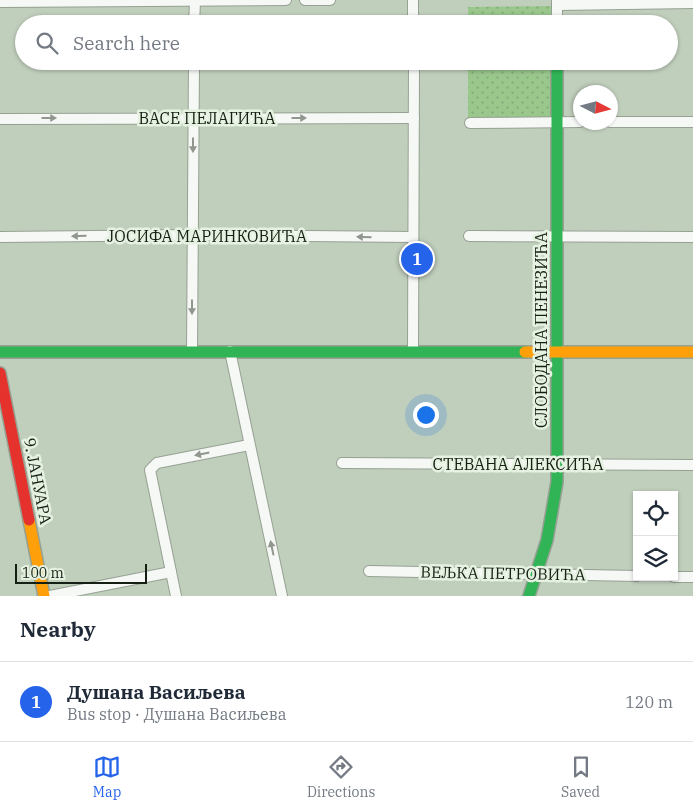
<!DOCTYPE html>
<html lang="en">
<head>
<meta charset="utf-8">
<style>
  :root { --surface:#fff; --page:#f2f2f3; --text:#1f2937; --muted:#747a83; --line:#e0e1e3; --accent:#2563eb }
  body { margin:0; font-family:"IBM Plex Serif",serif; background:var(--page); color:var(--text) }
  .controls { position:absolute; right:15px; bottom:15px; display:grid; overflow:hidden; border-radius:0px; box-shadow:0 1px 4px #0004 }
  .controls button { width:45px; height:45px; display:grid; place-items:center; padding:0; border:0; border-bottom:1px solid var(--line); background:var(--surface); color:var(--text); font:25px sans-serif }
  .compass { position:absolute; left:573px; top:85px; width:45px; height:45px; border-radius:50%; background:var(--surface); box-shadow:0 1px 4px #0004; rotate:96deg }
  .scale { position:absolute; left:15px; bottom:12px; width:132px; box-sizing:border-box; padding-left:5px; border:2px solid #161f13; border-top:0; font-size:14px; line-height:18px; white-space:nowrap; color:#161f13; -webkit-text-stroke:4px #e5f2e1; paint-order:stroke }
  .you { position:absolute; left:425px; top:414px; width:18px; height:18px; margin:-12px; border:4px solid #fff; border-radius:50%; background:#1a73e8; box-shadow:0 0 0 8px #1a73e833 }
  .badge { display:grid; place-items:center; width:32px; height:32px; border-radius:50%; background:var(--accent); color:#fff; font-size:16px; font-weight:700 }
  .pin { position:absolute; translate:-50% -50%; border:2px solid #fff; box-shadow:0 1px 5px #0006 }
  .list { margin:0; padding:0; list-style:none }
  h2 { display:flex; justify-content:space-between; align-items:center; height:65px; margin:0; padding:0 20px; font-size:21px }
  h2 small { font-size:16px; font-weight:400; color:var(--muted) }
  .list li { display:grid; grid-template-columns:32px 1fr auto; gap:15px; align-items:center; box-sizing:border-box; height:80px; padding:0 20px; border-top:1px solid var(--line) }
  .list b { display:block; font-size:19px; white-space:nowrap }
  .list p { margin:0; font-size:16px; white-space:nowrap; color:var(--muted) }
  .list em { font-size:16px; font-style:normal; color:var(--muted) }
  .icon { flex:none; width:28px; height:28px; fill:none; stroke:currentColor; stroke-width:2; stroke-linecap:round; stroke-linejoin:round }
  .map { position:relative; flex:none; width:693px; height:596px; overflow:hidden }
  .search { position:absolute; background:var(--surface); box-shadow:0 1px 4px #0004; left:15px; right:15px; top:15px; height:55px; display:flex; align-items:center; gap:12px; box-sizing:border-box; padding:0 18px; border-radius:28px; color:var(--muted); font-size:19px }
  .sheet { height:145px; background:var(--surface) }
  nav { display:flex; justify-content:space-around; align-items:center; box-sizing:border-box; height:70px; border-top:1px solid var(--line); background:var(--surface); font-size:14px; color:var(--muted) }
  nav a { display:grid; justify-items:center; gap:2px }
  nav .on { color:var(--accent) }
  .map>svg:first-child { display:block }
  .grass { fill:url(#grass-dots) }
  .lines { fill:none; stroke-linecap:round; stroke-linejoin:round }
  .street-casing { stroke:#96a193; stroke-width:12 }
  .fast-casing { stroke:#96a193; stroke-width:14 }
  .slow-casing { stroke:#96a193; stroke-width:14 }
  .jam-casing { stroke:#96a193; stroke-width:14 }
  .street { stroke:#f6f8f5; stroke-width:10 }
  .fast { stroke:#30b455; stroke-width:11 }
  .slow { stroke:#ff9f0a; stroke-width:11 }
  .jam { stroke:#e5322d; stroke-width:11 }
  .oneway { fill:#91968f }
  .labels { text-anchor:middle; stroke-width:5; stroke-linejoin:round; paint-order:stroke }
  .street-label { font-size:16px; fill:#161f13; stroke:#e5f2e1 }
</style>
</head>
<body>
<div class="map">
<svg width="693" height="596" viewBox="0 0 693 596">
  <defs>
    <pattern id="grass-dots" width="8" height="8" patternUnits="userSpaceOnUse" patternTransform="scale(1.25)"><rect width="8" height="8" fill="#9ac78c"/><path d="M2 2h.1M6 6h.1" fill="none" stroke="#84aa78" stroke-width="1.8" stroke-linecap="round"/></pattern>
  </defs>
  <rect width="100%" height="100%" fill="#c0cebc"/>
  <g class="grass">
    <path d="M552,6V24H468V7Z"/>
    <path d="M468,61H552V119L468,120Z"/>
  </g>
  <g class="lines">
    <defs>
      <g id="street">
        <path d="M305,0H330"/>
        <path d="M413,0V24"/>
        <path d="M557,0V24"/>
        <path d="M0,2L286,0"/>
        <path d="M557,5L693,3"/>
        <path d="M194,24L195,2"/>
        <path d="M0,119L414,118"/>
        <path d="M610,122H693"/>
        <path d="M470,123L580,122"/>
        <path d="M469,236L693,237"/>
        <path d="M0,237L192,235L413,237"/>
        <path d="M192,351L194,61"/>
        <path d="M230,351L282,596"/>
        <path d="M413,352L414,61"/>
        <path d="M342,463L693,465"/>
        <path d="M369,571L637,576"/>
        <path d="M674,577H693"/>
        <path d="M50,596L171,572"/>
        <path d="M176,596L150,470L157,463L249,445"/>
      </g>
      <g id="fast">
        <path d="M0,352H525"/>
        <path d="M529,596L547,540L557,482V61"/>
      </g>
      <g id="slow">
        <path d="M525,352H693"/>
        <path d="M29,520L44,596"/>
      </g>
      <path id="jam" d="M0,373L29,520"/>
    </defs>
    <use href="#street" class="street-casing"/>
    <use href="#fast" class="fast-casing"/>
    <use href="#slow" class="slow-casing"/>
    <use href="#jam" class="jam-casing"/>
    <use href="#street" class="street"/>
    <use href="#fast" class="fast"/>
    <use href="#slow" class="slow"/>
    <use href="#jam" class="jam"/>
  </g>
  <defs><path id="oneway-solid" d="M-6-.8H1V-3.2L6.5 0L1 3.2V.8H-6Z" transform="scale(1.25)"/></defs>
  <g class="oneway">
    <use href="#oneway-solid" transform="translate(49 118)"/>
    <use href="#oneway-solid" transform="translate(299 118)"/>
    <use href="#oneway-solid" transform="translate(193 145) rotate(90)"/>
    <use href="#oneway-solid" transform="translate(79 236) rotate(179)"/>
    <use href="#oneway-solid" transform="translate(364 237) rotate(-179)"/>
    <use href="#oneway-solid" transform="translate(192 307) rotate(90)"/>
    <use href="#oneway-solid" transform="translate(202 454) rotate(169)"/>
    <use href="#oneway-solid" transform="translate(272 548) rotate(-102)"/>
  </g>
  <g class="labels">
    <g class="street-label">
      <text x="207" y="124">ВАСЕ ПЕЛАГИЋА</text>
      <text x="207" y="242">ЈОСИФА МАРИНКОВИЋА</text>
      <text transform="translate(541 330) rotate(-90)" y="6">СЛОБОДАНА ПЕНЕЗИЋА</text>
      <text x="518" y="470">СТЕВАНА АЛЕКСИЋА</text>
      <text transform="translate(38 481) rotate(79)" y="6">9. ЈАНУАРА</text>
      <text transform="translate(503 573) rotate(1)" y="6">ВЕЉКА ПЕТРОВИЋА</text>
    </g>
  </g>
</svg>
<div class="controls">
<button><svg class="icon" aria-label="locate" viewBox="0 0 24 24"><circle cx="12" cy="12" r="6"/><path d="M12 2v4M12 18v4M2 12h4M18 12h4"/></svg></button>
<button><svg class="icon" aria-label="layers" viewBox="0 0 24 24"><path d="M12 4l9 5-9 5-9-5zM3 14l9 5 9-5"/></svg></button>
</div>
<svg class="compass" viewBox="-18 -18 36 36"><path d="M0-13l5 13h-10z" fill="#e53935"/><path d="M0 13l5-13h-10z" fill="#747a83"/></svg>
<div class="scale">100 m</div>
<div class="you"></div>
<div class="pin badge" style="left:417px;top:259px">1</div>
<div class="search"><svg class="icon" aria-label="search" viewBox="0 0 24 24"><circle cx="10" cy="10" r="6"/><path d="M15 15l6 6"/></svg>Search here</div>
</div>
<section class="sheet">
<h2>Nearby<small></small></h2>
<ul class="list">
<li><span class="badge">1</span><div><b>Душана Васиљева</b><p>Bus stop · Душана Васиљева</p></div><em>120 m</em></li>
</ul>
</section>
<nav>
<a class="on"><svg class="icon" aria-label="map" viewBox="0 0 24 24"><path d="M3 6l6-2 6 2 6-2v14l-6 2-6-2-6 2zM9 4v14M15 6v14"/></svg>Map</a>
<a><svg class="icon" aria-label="directions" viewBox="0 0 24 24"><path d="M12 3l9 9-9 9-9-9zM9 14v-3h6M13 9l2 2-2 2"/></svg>Directions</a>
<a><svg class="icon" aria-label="saved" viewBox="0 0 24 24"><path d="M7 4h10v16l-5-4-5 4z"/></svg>Saved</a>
</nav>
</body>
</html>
